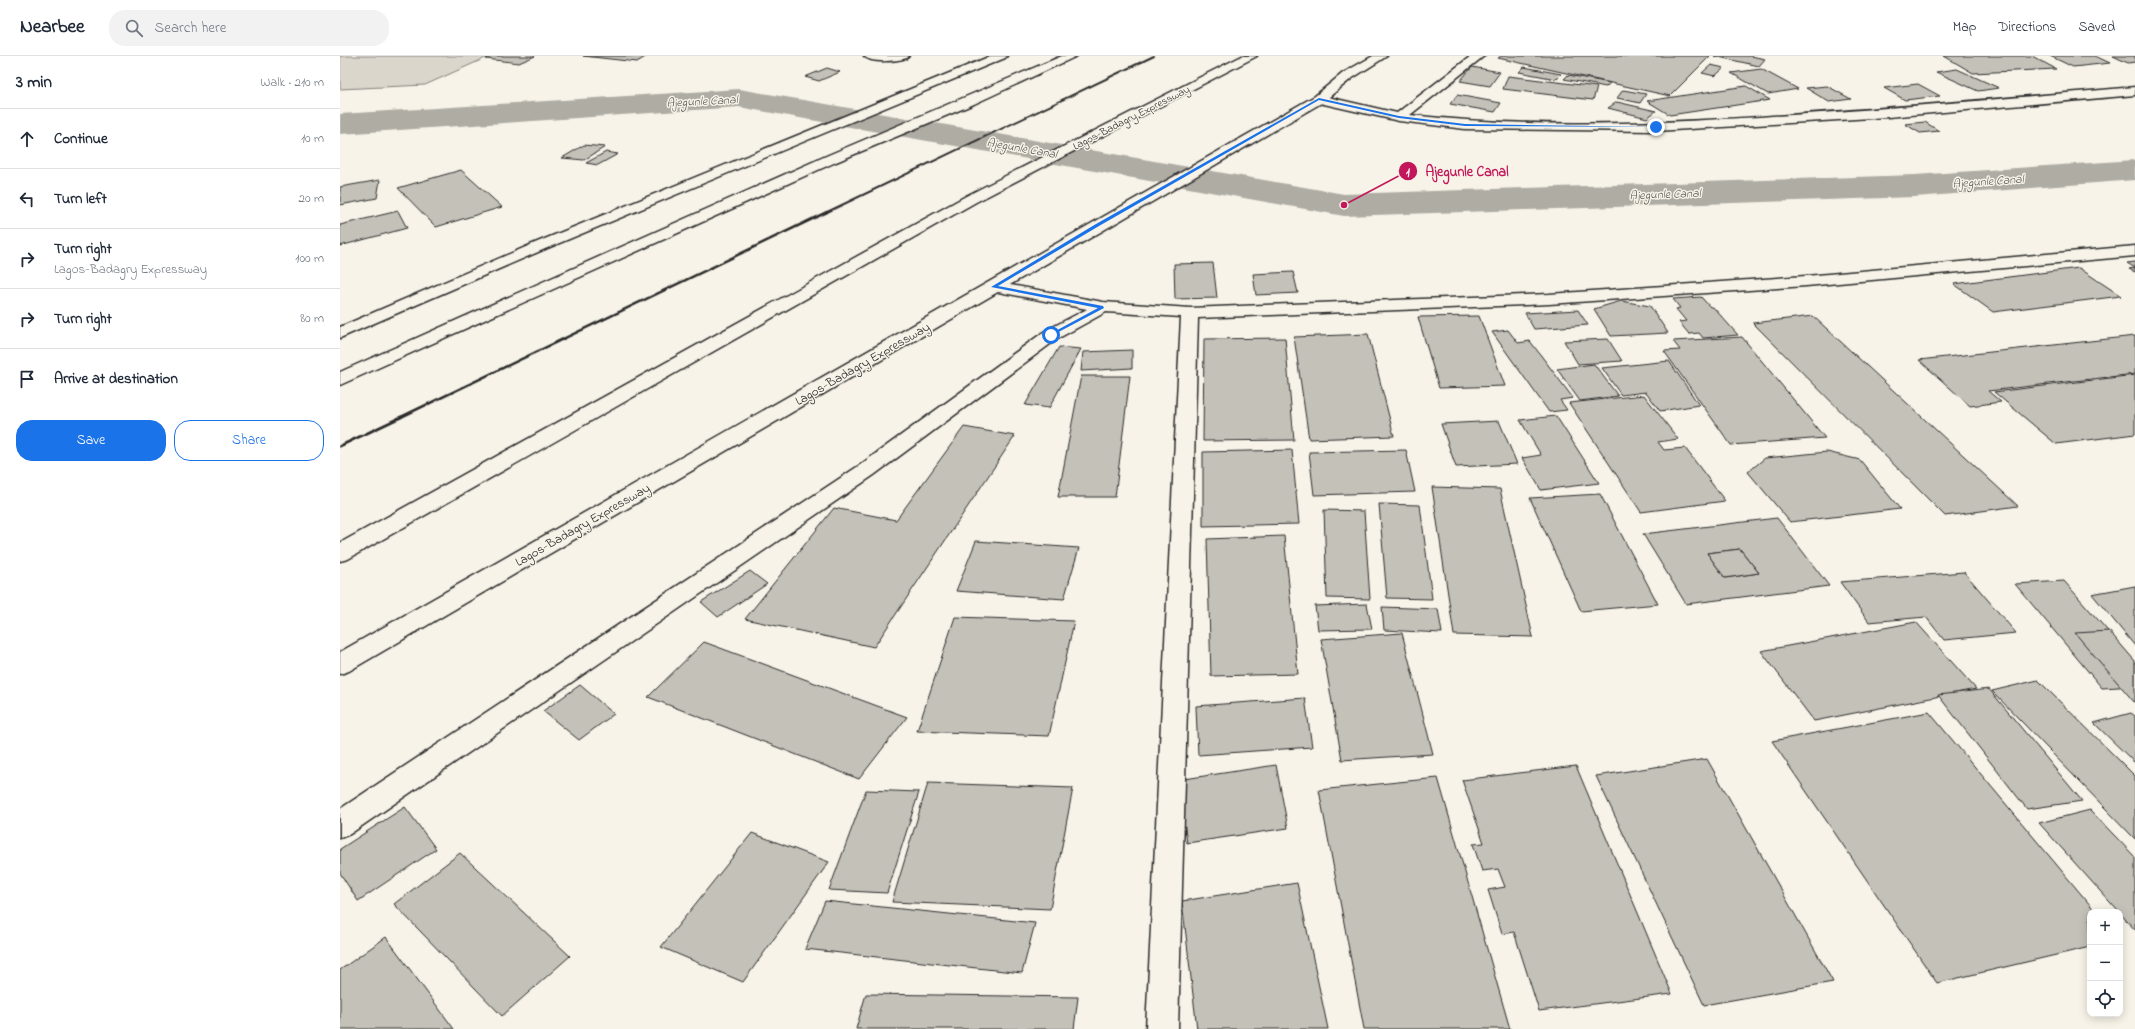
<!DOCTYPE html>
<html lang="en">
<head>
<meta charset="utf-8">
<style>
  :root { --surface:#fff; --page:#f2f2f3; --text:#1f2937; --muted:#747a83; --line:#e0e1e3; --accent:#1a73e8 }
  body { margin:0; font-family:"Indie Flower",sans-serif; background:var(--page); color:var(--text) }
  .controls { position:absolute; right:12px; bottom:12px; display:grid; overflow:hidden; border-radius:8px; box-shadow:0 2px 10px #0003 }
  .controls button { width:36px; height:36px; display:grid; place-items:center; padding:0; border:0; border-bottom:1px solid var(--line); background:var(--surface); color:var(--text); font:20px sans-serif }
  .stop { position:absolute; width:12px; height:12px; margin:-9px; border:3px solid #1a73e8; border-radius:50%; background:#fff }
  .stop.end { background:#1a73e8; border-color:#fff; box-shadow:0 1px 4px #0008 }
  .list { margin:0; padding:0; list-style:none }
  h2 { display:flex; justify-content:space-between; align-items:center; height:52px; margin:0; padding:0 16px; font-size:17px }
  h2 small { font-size:13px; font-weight:400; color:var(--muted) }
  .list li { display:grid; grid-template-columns:26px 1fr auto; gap:12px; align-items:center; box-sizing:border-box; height:60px; padding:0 16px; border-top:1px solid var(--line) }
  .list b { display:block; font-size:15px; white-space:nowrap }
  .list p { margin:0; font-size:13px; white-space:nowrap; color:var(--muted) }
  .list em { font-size:13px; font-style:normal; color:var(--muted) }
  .actions { display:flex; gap:8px; padding:12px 16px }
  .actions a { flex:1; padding:9px 0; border:1px solid var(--accent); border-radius:16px; text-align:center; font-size:14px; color:var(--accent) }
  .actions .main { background:var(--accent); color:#fff }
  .icon { flex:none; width:22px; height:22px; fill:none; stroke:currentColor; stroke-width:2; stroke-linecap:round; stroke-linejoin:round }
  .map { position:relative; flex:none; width:1795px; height:973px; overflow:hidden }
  header { display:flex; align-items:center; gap:24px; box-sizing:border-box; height:56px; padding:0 20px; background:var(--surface); border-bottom:1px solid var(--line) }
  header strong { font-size:19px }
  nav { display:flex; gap:22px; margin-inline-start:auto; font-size:14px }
  .search { width:280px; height:36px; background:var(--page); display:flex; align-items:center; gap:10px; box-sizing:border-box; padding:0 14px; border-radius:16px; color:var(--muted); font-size:15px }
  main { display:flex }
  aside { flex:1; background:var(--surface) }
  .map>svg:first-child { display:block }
  .green { fill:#dad6cc; stroke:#82807c }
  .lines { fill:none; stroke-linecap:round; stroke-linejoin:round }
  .canal { fill:#afaca4; fill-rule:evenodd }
  .building { fill:#c4c1b9; stroke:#2b2b2b; fill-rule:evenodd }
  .minor-casing { stroke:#2b2b2b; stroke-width:3 }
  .major-casing { stroke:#2b2b2b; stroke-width:3 }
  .highway-casing { stroke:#2b2b2b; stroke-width:3 }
  .minor { fill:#f7f3e8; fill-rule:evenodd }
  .major { fill:#f7f3e8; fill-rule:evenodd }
  .highway { fill:#f7f3e8; fill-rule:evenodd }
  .rail-far2 { stroke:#2b2b2b; stroke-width:2 }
  .rail-far1 { stroke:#2b2b2b; stroke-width:2.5 }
  .rail { stroke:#2b2b2b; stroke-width:3 }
  .route { fill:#1a73e8 }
  .labels { text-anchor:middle; stroke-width:3; stroke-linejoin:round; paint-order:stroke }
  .far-street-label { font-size:11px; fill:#2b2b2b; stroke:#f7f3e8 }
  .far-water-label { font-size:12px; font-style:italic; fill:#53524f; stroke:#f7f3e8 }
  .street-label { font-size:13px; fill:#2b2b2b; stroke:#f7f3e8 }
  .leader { fill:none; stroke:#c2185b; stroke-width:1.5 }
  .callout-dot { fill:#c2185b; stroke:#f7f3e8; stroke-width:1.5 }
  .mark-label { font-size:12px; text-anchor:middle; font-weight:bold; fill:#fff }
  .callout-label { font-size:14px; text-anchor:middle; font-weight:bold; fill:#c2185b; stroke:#f7f3e8; stroke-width:3; stroke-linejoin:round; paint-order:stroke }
</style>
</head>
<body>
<header>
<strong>Nearbee</strong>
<div class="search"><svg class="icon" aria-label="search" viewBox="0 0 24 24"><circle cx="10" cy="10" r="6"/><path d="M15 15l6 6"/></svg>Search here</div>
<nav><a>Map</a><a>Directions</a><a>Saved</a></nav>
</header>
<main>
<aside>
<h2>3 min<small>Walk · 210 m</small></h2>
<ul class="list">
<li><svg class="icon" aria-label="ahead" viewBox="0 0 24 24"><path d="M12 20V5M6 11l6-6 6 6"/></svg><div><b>Continue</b></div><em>10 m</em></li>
<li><svg class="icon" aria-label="left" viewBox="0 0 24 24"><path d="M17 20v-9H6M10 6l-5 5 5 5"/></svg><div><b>Turn left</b></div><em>20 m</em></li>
<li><svg class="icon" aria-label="right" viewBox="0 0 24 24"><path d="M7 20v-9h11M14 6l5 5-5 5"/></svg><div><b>Turn right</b><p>Lagos-Badagry Expressway</p></div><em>100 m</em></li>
<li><svg class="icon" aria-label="right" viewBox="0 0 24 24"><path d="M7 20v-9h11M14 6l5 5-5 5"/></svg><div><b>Turn right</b></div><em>80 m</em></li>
<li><svg class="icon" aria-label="arrive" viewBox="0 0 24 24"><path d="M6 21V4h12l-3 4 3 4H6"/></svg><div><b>Arrive at destination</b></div></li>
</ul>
<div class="actions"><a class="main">Save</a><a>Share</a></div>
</aside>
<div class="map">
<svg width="1795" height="973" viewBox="0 0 1795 973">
  <rect width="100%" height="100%" fill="#f7f3e8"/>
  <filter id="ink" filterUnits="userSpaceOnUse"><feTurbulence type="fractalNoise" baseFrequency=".025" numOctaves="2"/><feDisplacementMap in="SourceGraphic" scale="8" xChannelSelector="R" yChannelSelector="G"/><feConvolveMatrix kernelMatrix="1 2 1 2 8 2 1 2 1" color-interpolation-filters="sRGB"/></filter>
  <g filter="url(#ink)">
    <path class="green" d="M0,0H150L85,29L0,33Z"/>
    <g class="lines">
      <path class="canal" d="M399,33L1004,138L1575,119L1795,104V124L1575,141L1004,160L399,51L0,78V58Z"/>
    </g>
    <g class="building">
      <path d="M153,0H195L179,7L146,3Z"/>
      <path d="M243,0H307L297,6Z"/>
      <path d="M1161,0H1370L1330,40L1158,2Z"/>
      <path d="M1374,0H1411L1425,3L1419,10Z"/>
      <path d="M1604,0H1692L1716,13L1633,17Z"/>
      <path d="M1710,0H1755L1770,7L1733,11Z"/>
      <path d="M1773,0H1795V6L1788,7Z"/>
      <path d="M1371,9L1384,12L1375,20L1362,17Z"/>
      <path d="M1132,11L1160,16L1150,30L1120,25Z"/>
      <path d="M1184,11L1221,18L1216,23L1179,16Z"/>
      <path d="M487,12L500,16L479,25L465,21Z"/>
      <path d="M1421,13L1458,33L1428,38L1391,17Z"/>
      <path d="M1617,13L1659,32L1638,35L1596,16Z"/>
      <path d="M1228,19L1270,27L1266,31L1224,23Z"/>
      <path d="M1168,20L1257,31L1253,44L1163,33Z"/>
      <path d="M1578,28L1600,40L1565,44L1544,32Z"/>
      <path d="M1406,30L1430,44L1330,59L1307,45Z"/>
      <path d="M1487,30L1511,43L1489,46L1466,32Z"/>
      <path d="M1283,34L1306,38L1300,47L1277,42Z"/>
      <path d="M1117,39L1161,47L1155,56L1110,48Z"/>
      <path d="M1277,46L1316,55L1307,62L1268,52Z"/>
      <path d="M1585,66L1599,75L1580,77L1565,68Z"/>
      <path d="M244,89L265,91L244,104L222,102Z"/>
      <path d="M266,96L278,98L258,109L246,107Z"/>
      <path d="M121,114L162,151L96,171L58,132Z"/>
      <path d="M40,124L37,142L0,149V131Z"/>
      <path d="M58,155L67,172L0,190V169Z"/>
      <path d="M1795,206V216L1789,213L1795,212L1787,207Z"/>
      <path d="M873,207L877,242L835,243L834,208Z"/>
      <path d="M1739,212L1781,240L1653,256L1614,228Z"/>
      <path d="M953,216L958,237L916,239L913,218Z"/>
      <path d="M1361,241L1370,251H1373L1398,279L1363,282L1359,277L1349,278L1339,266L1346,265L1336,253L1340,252L1333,243Z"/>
      <path d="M1281,245L1310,250L1328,277L1271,280L1254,253Z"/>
      <path d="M1238,254L1248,269L1194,273L1185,257Z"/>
      <path d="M1139,260L1165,330L1099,332L1078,261Z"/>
      <path d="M1473,260L1678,450L1605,460L1413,267Z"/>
      <path d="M1168,274L1178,287L1190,285L1233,342L1220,344L1227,354L1209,356L1152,276Z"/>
      <path d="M1028,278L1054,380L969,383L954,281Z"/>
      <path d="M1795,280V318L1648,335L1661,346L1630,350L1579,304Z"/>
      <path d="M1402,281L1485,382L1391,389L1324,295L1340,294L1333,285Z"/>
      <path d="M945,282L954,384L863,385L864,283Z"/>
      <path d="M1268,283L1282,305L1238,308L1224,285Z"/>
      <path d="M719,291L741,293L709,352L685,349Z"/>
      <path d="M792,294V312L741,315L743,296Z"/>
      <path d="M1329,305L1359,349L1320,355L1306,336L1281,339L1262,312Z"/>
      <path d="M1254,308L1278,340L1240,345L1217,313Z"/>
      <path d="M1795,319V378L1716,388L1654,336Z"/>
      <path d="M741,320H790L775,441H718Z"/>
      <path d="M1304,339L1338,383L1318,386L1324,394L1345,392L1385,445L1301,456L1229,347Z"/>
      <path d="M1216,360L1259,427L1201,434L1182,402L1201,399L1180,364Z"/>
      <path d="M1159,365L1177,408L1116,411L1101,368Z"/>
      <path d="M624,371L675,380L534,591L405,563L494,452L556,464Z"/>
      <path d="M952,394L959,468L863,470V396Z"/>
      <path d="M1066,394L1075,436L974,439L969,396Z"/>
      <path d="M1487,396L1520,404L1560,453L1450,466L1408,416L1425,402Z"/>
      <path d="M1092,431L1160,433L1193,581L1114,579Z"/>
      <path d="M1260,438L1318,548L1241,555L1190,442Z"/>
      <path d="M1039,448L1080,449L1092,543L1047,542Z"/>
      <path d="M984,454L1024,455L1030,543L987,542Z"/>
      <path d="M1437,462L1489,530L1346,548L1303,478ZM1400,493L1419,517L1385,522L1367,497Z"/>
      <path d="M944,480L958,618L871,620L867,483Z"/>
      <path d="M636,485L739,492L724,543L616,535Z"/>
      <path d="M1400,493L1419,517L1385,522L1367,497Z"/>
      <path d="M410,515L427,528L378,561L361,546Z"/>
      <path d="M1624,516L1676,577L1604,584L1586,561L1529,566L1500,526Z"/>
      <path d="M1724,525L1795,606V630L1762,632L1675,528Z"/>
      <path d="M1795,530V590L1752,538Z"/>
      <path d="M1027,548L1032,573L978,574L975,550Z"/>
      <path d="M1042,551L1098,553L1102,577L1044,574Z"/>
      <path d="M615,561L734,565L709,680L577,675Z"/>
      <path d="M1576,566L1636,633L1474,665L1421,595Z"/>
      <path d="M1769,575L1795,605V647L1735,577Z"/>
      <path d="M1062,577L1093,698L1002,704L981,583Z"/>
      <path d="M364,586L567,661L519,723L308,641Z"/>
      <path d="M1698,624L1795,720V783L1652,635Z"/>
      <path d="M240,629L274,658L239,684L203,655Z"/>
      <path d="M1649,633L1742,745L1687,753L1598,639Z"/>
      <path d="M965,642L972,691L858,699L856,650Z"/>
      <path d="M1589,656L1756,856H1750V891L1597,927L1432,685Z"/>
      <path d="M1791,657L1795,660V707L1754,667Z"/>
      <path d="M1367,703L1493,926L1364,949L1256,720Z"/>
      <path d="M936,709L948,772L847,787L838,724Z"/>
      <path d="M1236,710L1332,938L1199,955L1174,876L1162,878L1148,834L1165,831L1158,813L1142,815L1133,788L1144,787L1122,724Z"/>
      <path d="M1098,722L1170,973H1024L979,734Z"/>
      <path d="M588,727L733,732L710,853L552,846Z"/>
      <path d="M526,734L579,736L547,837L489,834Z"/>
      <path d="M65,751L96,793L18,845L0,817V793Z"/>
      <path d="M1750,754L1795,801V874L1699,767Z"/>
      <path d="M412,777L489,806L403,926L321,891Z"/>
      <path d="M120,797L230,900L162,960L54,848Z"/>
      <path d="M957,827L988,973H857L842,845Z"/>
      <path d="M485,845L695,867L682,917L465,893Z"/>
      <path d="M46,881L114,973H0V914Z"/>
      <path d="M526,938L738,941L734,973H516Z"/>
    </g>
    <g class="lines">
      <defs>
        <g id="minor">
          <path d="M524,0H569L567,2C557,5 531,8 524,0Z"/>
          <path d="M1131,0H1144L1070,59C1186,72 1304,68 1420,61C1545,53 1670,42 1795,31V39L1548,61L1316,75L1125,73L1059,65L975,46L973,43L979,39L1057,57Z"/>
          <path d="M1795,190V200L1466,230L1209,248L858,262L838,973H806L841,261L766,256L717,283L534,419L10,778L0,782V753L520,409L705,275L747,253L648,234L646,231L648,228L654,226L763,246L850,252L1209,238L1466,220Z"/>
        </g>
        <g id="major">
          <path d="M651,0H667L665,2L205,193L0,282V271L195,187Z"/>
          <path d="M1033,0H1047L1011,23L983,46L9,615L0,618V596L975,40L1003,17Z"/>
        </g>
        <g id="highway">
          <path d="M722,0H737L634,48L496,106L0,329V316L486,100Z"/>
          <path d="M902,0H917L636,146L8,503L0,505V487L626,140Z"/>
        </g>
      </defs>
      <use href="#minor" class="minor-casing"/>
      <use href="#major" class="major-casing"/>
      <use href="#highway" class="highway-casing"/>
      <use href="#minor" class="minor"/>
      <use href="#major" class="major"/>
      <use href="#highway" class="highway"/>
      <path class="rail-far2" d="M485,157L814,0"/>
      <path class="rail-far1" d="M59,362L487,156"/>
      <path class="rail" d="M0,390L61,361"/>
    </g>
  </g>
  <path class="route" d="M979,42L1059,60L1125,68L1318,71L1125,70L1059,62L979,44L759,170L658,230L763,250L764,252L711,280L710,278L758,252L651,231L756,168Z"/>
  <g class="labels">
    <g class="far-street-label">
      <text transform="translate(791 61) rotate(-27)" y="4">Lagos-Badagry Expressway</text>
    </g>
    <g class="far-water-label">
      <text transform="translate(362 45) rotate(-3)" y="4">Ajegunle Canal</text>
      <text transform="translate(682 92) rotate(10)" y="4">Ajegunle Canal</text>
      <text transform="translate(1648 125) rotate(-4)" y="4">Ajegunle Canal</text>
      <text transform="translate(1325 138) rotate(-2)" y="4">Ajegunle Canal</text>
    </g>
    <g class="street-label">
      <text transform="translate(522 307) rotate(-30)" y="5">Lagos-Badagry Expressway</text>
      <text transform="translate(242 468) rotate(-30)" y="5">Lagos-Badagry Expressway</text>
    </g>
  </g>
  <path class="leader" d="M1004 149L1068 115"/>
  <g class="callout-dot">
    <circle cx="1004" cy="149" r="4"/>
    <circle cx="1068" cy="115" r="10"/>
  </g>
  <g class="mark-label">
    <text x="1068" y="120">1</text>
  </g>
  <g class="callout-label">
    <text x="1127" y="120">Ajegunle Canal</text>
  </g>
</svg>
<div class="controls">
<button>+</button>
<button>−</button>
<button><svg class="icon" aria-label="locate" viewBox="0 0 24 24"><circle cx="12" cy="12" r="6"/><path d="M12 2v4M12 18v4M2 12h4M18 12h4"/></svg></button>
</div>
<div class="stop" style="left:711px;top:279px"></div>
<div class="stop end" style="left:1316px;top:71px"></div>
</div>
</main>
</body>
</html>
